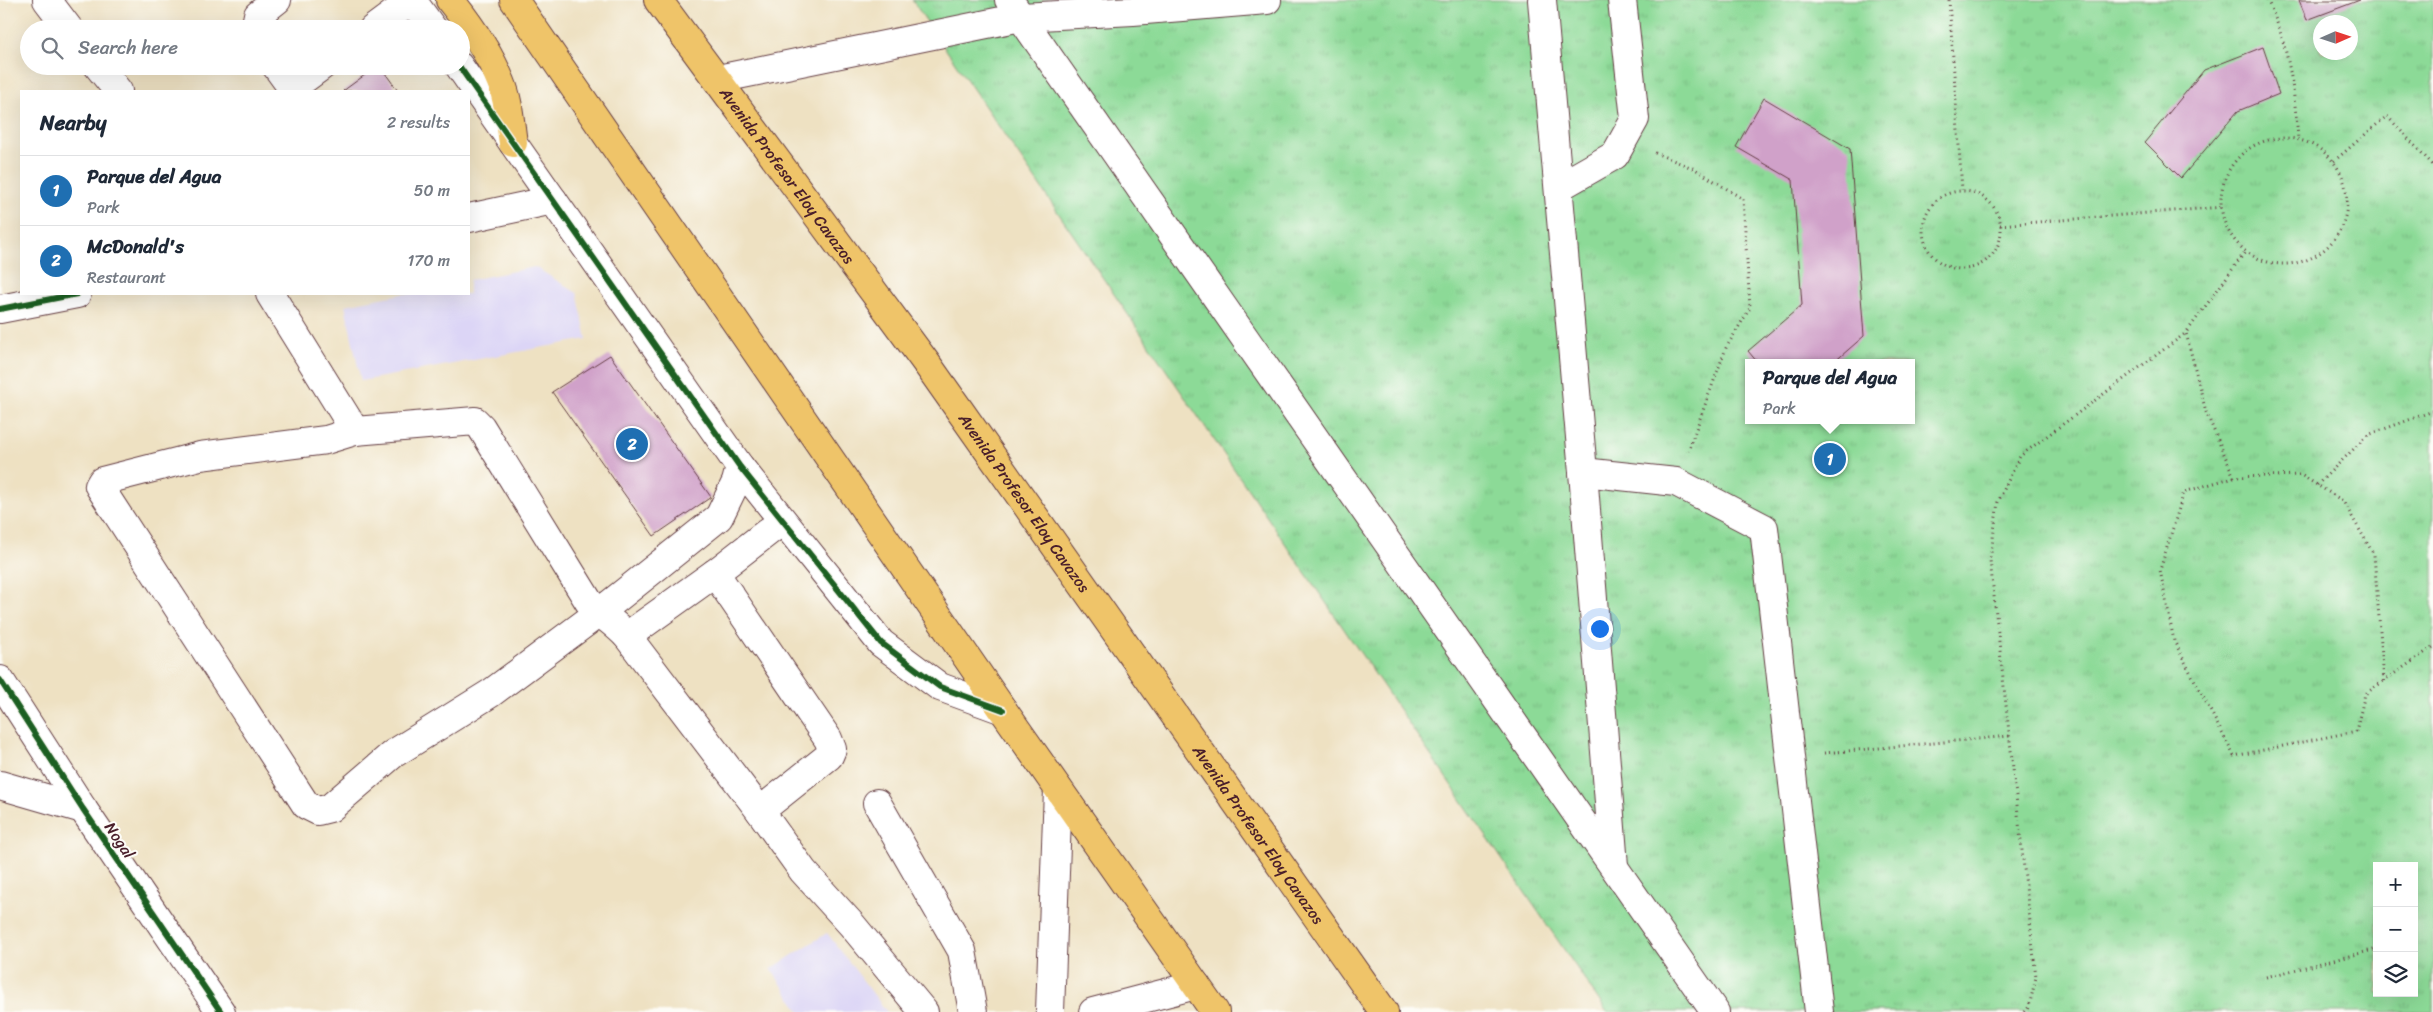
<!DOCTYPE html>
<html lang="en">
<head>
<meta charset="utf-8">
<style>
  :root { --surface:#fff; --page:#f6f6f7; --text:#1f2937; --muted:#747a83; --line:#e0e1e3; --accent:#1f6fb2 }
  body { margin:0; font-family:Sriracha,sans-serif; background:var(--page); color:var(--text) }
  .controls { position:absolute; right:15px; bottom:15px; display:grid; overflow:hidden; border-radius:0px; box-shadow:0 5px 20px #0002 }
  .controls button { width:45px; height:45px; display:grid; place-items:center; padding:0; border:0; border-bottom:1px solid var(--line); background:var(--surface); color:var(--text); font:25px sans-serif }
  .compass { position:absolute; left:2313px; top:15px; width:45px; height:45px; border-radius:50%; background:var(--surface); box-shadow:0 5px 20px #0002; rotate:87deg }
  .you { position:absolute; left:1599px; top:628px; width:18px; height:18px; margin:-12px; border:4px solid #fff; border-radius:50%; background:#1a73e8; box-shadow:0 0 0 8px #1a73e833 }
  .badge { display:grid; place-items:center; width:32px; height:32px; border-radius:50%; background:var(--accent); color:#fff; font-size:16px; font-weight:700 }
  .pin { position:absolute; translate:-50% -50%; border:2px solid #fff; box-shadow:0 1px 5px #0006 }
  .popup { position:absolute; left:1745px; top:359px; width:170px; height:65px; box-sizing:border-box; display:grid; place-content:center; border-radius:0px; background:var(--surface); filter:drop-shadow(0 1px 4px #0005); font-size:16px; white-space:nowrap; color:var(--muted) }
  .popup b { font-size:19px; color:var(--text) }
  .popup::after { content:''; position:absolute; left:50%; top:100%; margin-left:-10px; border:10px solid transparent; border-top-color:var(--surface) }
  .list { margin:0; padding:0; list-style:none }
  h2 { display:flex; justify-content:space-between; align-items:center; height:65px; margin:0; padding:0 20px; font-size:21px }
  h2 small { font-size:16px; font-weight:400; color:var(--muted) }
  .list li { display:grid; grid-template-columns:32px 1fr auto; gap:15px; align-items:center; box-sizing:border-box; height:70px; padding:0 20px; border-top:1px solid var(--line) }
  .list b { display:block; font-size:19px; white-space:nowrap }
  .list p { margin:0; font-size:16px; white-space:nowrap; color:var(--muted) }
  .list em { font-size:16px; font-style:normal; color:var(--muted) }
  .icon { flex:none; width:28px; height:28px; fill:none; stroke:currentColor; stroke-width:2; stroke-linecap:round; stroke-linejoin:round }
  .map { position:relative; flex:none; width:2433px; height:1012px; overflow:hidden }
  .search { position:absolute; background:var(--surface); box-shadow:0 5px 20px #0002; left:20px; top:20px; width:450px; height:55px; display:flex; align-items:center; gap:12px; box-sizing:border-box; padding:0 18px; border-radius:28px; color:var(--muted); font-size:19px }
  .panel { position:absolute; background:var(--surface); box-shadow:0 5px 20px #0002; left:20px; top:90px; width:450px; height:205px; border-radius:0px }
  .map>svg:first-child { display:block }
  .built { fill:#dcd5f6 }
  .grass { fill:url(#grass-tufts); stroke:#6b7c61; fill-rule:evenodd }
  .building { fill:#d0a1c9 }
  .lines { fill:none; stroke-linecap:round; stroke-linejoin:round }
  .minor-casing { stroke:#633c42; stroke-width:30 }
  .major-casing { stroke:#633c42; stroke-width:30 }
  .path { stroke:#633c42; stroke-width:3; stroke-dasharray:1 4; stroke-linecap:butt }
  .minor { stroke:#fff; stroke-width:28 }
  .major { stroke:#efc469; stroke-width:28 }
  .cycleway-casing { stroke:#fdfcf7; stroke-width:9 }
  .cycleway { stroke:#1b5e20; stroke-width:6 }
  .labels { text-anchor:middle; stroke-width:4; stroke-linejoin:round; paint-order:stroke }
  .street-label { font-size:16px; fill:#4a1f2b; stroke:#fdfcf7 }
</style>
</head>
<body>
<div class="map">
<svg width="2433" height="1012" viewBox="0 0 2433 1012">
  <defs>
    <pattern id="grass-tufts" width="24" height="20" patternUnits="userSpaceOnUse" patternTransform="scale(1.25)"><rect width="24" height="20" fill="#8cda97"/><path d="M3 7l-1-3M5 7V3M7 7l1-3M15 17l-1-3M17 17v-4M19 17l1-3" fill="none" stroke="#7abb82"/></pattern>
  </defs>
  <rect width="100%" height="100%" fill="#fdfcf7"/>
  <filter id="ink" filterUnits="userSpaceOnUse"><feTurbulence type="fractalNoise" baseFrequency=".02" numOctaves="2"/><feDisplacementMap in="SourceGraphic" scale="10" xChannelSelector="R" yChannelSelector="G"/><feConvolveMatrix kernelMatrix="1 2 1 2 8 2 1 2 1" color-interpolation-filters="sRGB"/></filter>
  <filter id="wash" filterUnits="userSpaceOnUse"><feTurbulence type="fractalNoise" baseFrequency=".0096" numOctaves="4" result="noise"/><feDisplacementMap in="SourceGraphic" scale="20" xChannelSelector="R" yChannelSelector="G"/><feGaussianBlur stdDeviation="1.12" result="paint"/><feColorMatrix in="noise" values="0 0 0 0 0 0 0 0 0 0 0 0 0 0 0 0 0 1.4 0 .05"/><feComposite in="paint" operator="in"/></filter>
  <g filter="url(#wash)">
    <rect width="100%" height="100%" fill="#eee1c2"/>
    <g class="built">
      <path d="M535,267L577,293L587,339L361,381L345,305L402,294H469V280Z"/>
      <path d="M827,933L887,1012H800L771,969Z"/>
    </g>
    <path class="grass" d="M912,0H2433V1012H1607ZM2320,22H2350V52H2320ZM1749,363H1911V420H1749ZM2377,866H2414V993H2377Z"/>
    <g id="blocks">
      <g class="building">
        <path d="M2299,0H2360L2307,20Z"/>
        <path d="M2263,47L2279,94L2238,111L2181,178L2145,142L2204,70Z"/>
        <path d="M377,66H380L398,91H343Z"/>
        <path d="M1764,98L1850,149L1864,336L1833,363H1758L1748,351L1802,305L1793,180L1736,147Z"/>
        <path d="M610,355L711,497L654,536L552,392Z"/>
      </g>
    </g>
  </g>
  <g filter="url(#ink)">
    <use href="#blocks" fill-opacity="0" stroke="#633c42" stroke-width="1"/>
    <g class="lines">
      <defs>
        <g id="minor">
          <path d="M47,0L69,29"/>
          <path d="M412,0L433,29"/>
          <path d="M1009,0L1715,1012"/>
          <path d="M1542,0L1583,472L1614,866"/>
          <path d="M255,29L258,15L277,0"/>
          <path d="M373,29L412,0"/>
          <path d="M98,66L118,91"/>
          <path d="M276,66L292,88L322,66"/>
          <path d="M459,66L740,467L881,643L940,687L1003,710"/>
          <path d="M718,79L1021,17L1133,11L1267,0"/>
          <path d="M1559,187L1615,155L1635,119L1622,0"/>
          <path d="M469,218L553,200"/>
          <path d="M270,294L355,431"/>
          <path d="M0,309L77,294"/>
          <path d="M740,467L736,482L719,517L600,612L491,693L393,754L330,808L318,811L306,805L99,486L102,481L200,456L326,440L355,431L475,421L481,427L589,602C601,615 615,623 627,636L760,811L803,871L852,925L924,1012"/>
          <path d="M1583,472L1676,482L1764,528L1819,1012"/>
          <path d="M715,573L828,739L832,749L829,756L760,811"/>
          <path d="M627,636L715,573L782,521"/>
          <path d="M0,680L83,809L221,1012"/>
          <path d="M0,785L83,809"/>
          <path d="M877,803L962,951L973,1012"/>
          <path d="M1050,1012L1058,789"/>
          <path d="M1093,1012L1196,985"/>
        </g>
        <g id="major">
          <path d="M450,0C470,25 489,52 501,82C509,101 510,123 513,143"/>
          <path d="M514,0L1003,710L1215,1012"/>
          <path id="s1" d="M658,0L927,364L1384,1012"/>
        </g>
      </defs>
      <use href="#minor" class="minor-casing"/>
      <use href="#major" class="major-casing"/>
      <g class="path">
        <path d="M1949,0L1962,190"/>
        <path d="M2267,0C2288,40 2295,94 2298,139"/>
        <circle cx="2284" cy="201" r="63"/>
        <path d="M1655,153L1695,169L1743,199L1750,308L1726,348L1688,451"/>
        <path d="M2334,161L2387,116L2433,165"/>
        <circle cx="1962" cy="230" r="39"/>
        <path d="M2000,225L2223,207"/>
        <path d="M2234,477L2206,412L2186,333L2245,252"/>
        <path d="M2317,485L2368,435L2433,411"/>
        <path d="M2384,681L2374,555L2343,501L2301,475L2234,477L2184,492L2160,570L2174,641L2234,756L2356,731L2365,694L2433,647"/>
        <path d="M1824,753L2010,736"/>
        <path d="M2266,977L2377,949"/>
        <path d="M2024,1012L2029,1007L2036,977L1990,560L1998,502L2020,456L2186,333"/>
      </g>
      <use href="#minor" class="minor"/>
      <use href="#major" class="major"/>
      <defs>
        <g id="cycleway">
          <path d="M459,66L740,467L881,643L940,687L1003,710"/>
          <path d="M0,309L77,294"/>
          <path d="M0,680L83,809L221,1012"/>
        </g>
      </defs>
      <use href="#cycleway" class="cycleway-casing"/>
      <use href="#cycleway" class="cycleway"/>
    </g>
  </g>
  <g class="labels">
    <g class="street-label">
      <text dy="6" stroke="none"><textPath href="#s1" startOffset="218">Avenida Profesor Eloy Cavazos</textPath></text>
      <text dy="6" stroke="none"><textPath href="#s1" startOffset="622">Avenida Profesor Eloy Cavazos</textPath></text>
      <text dy="6" stroke="none"><textPath href="#s1" startOffset="1028">Avenida Profesor Eloy Cavazos</textPath></text>
      <text transform="translate(120 840) rotate(56)" y="6">Nogal</text>
    </g>
  </g>
</svg>
<div class="controls">
<button>+</button>
<button>−</button>
<button><svg class="icon" aria-label="layers" viewBox="0 0 24 24"><path d="M12 4l9 5-9 5-9-5zM3 14l9 5 9-5"/></svg></button>
</div>
<svg class="compass" viewBox="-18 -18 36 36"><path d="M0-13l5 13h-10z" fill="#e53935"/><path d="M0 13l5-13h-10z" fill="#747a83"/></svg>
<div class="you"></div>
<div class="pin badge" style="left:1830px;top:459px">1</div>
<div class="popup"><b>Parque del Agua</b>Park</div>
<div class="pin badge" style="left:632px;top:444px">2</div>
<div class="search"><svg class="icon" aria-label="search" viewBox="0 0 24 24"><circle cx="10" cy="10" r="6"/><path d="M15 15l6 6"/></svg>Search here</div>
<section class="panel">
<h2>Nearby<small>2 results</small></h2>
<ul class="list">
<li><span class="badge">1</span><div><b>Parque del Agua</b><p>Park</p></div><em>50 m</em></li>
<li><span class="badge">2</span><div><b>McDonald's</b><p>Restaurant</p></div><em>170 m</em></li>
</ul>
</section>
</div>
</body>
</html>
